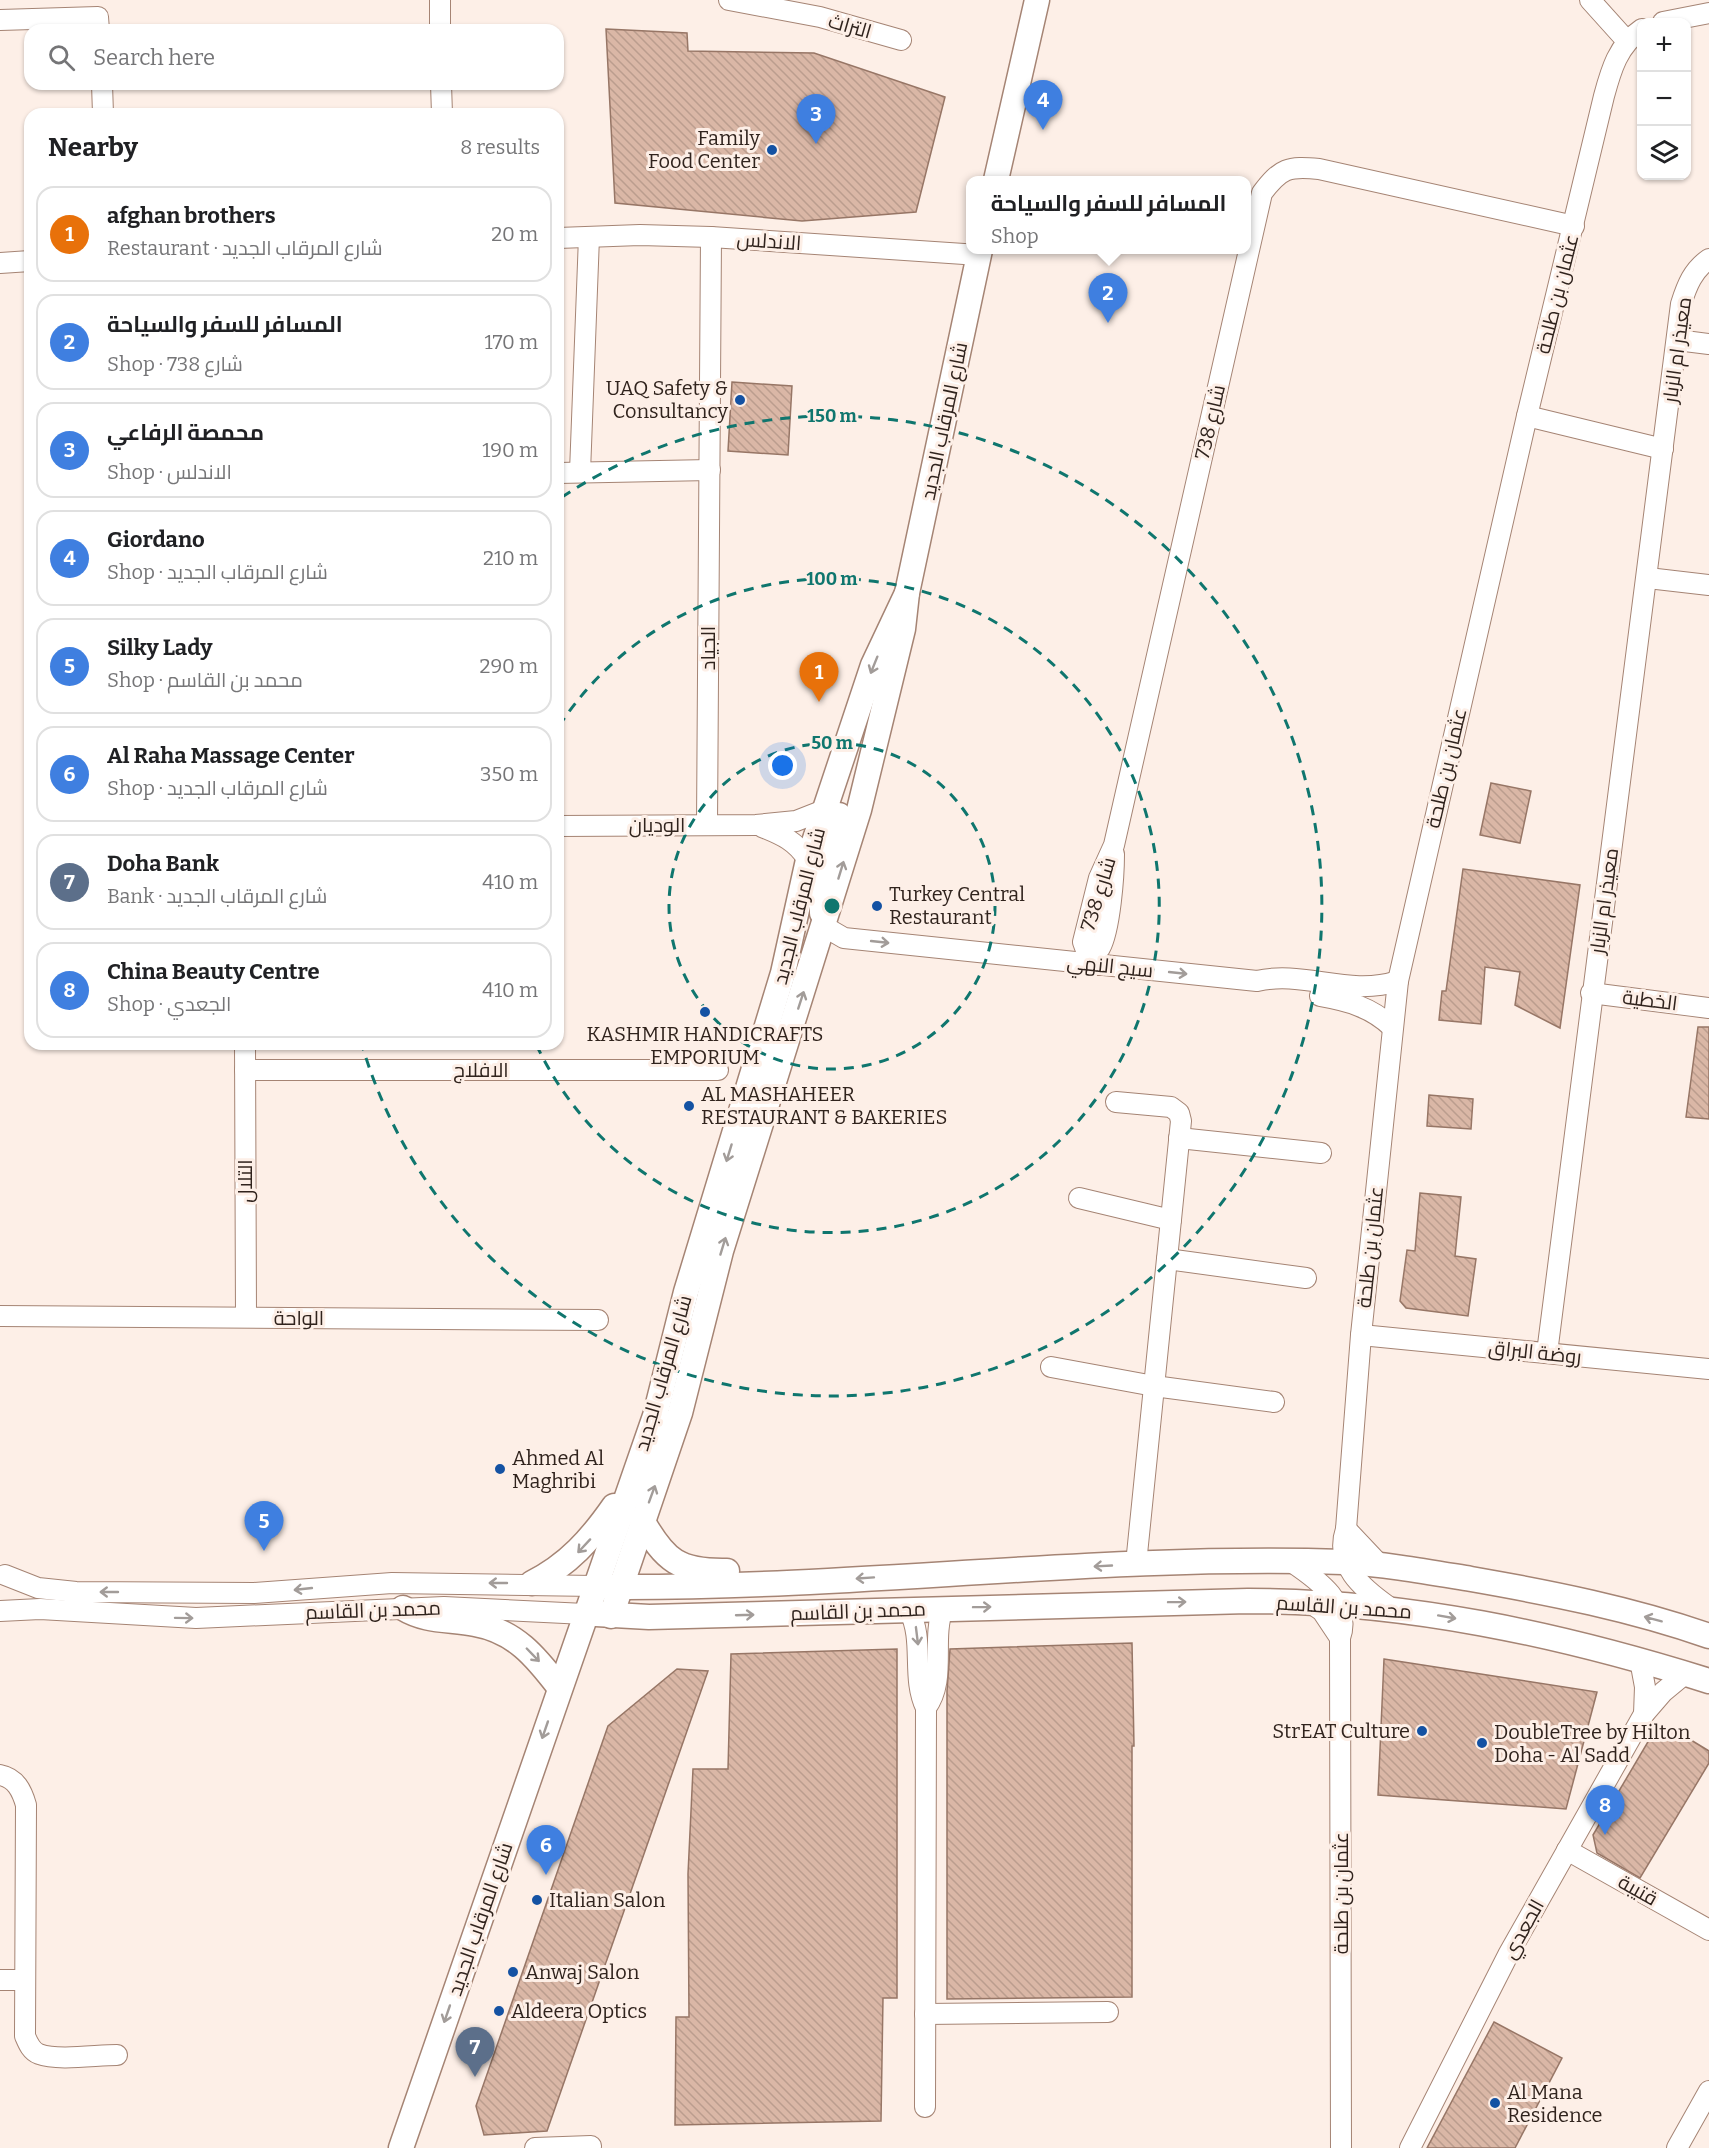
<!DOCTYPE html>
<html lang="en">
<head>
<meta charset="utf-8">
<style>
  :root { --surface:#fff; --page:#f6f6f6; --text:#202124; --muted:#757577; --line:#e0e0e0; --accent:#1a73e8 }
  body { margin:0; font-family:Bitter,Cairo,serif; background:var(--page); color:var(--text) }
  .controls { position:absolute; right:18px; top:18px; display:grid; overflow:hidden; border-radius:12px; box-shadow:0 2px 4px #0004 }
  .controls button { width:54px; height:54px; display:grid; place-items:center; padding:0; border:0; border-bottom:2px solid var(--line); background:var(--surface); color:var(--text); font:30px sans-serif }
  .you { position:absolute; left:783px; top:766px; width:21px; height:21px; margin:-15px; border:4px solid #fff; border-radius:50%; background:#1a73e8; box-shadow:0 0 0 9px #1a73e833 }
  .badge { display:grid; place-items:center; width:39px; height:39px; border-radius:50%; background:var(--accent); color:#fff; font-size:20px; font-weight:700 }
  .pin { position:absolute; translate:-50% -50px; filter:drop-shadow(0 2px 3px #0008) }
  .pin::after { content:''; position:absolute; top:32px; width:21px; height:18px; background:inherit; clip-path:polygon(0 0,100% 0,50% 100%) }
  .popup { position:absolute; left:966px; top:176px; width:285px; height:78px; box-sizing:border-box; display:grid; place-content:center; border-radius:12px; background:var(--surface); filter:drop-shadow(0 2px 4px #0005); font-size:20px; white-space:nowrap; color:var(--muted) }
  .popup b { font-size:22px; color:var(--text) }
  .popup::after { content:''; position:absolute; left:50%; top:100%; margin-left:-12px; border:12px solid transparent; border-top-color:var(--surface) }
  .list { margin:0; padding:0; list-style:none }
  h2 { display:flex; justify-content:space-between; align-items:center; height:78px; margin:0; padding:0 24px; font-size:26px }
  h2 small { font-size:20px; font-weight:400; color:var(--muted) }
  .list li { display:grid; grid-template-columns:39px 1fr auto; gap:18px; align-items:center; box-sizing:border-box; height:96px; margin:0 12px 12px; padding:0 12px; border:2px solid var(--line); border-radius:18px }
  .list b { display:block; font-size:22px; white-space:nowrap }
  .list p { margin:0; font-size:20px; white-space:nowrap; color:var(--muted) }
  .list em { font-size:20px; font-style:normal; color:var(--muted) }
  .icon { flex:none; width:33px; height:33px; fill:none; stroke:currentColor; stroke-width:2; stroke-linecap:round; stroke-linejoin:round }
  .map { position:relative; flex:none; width:1709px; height:2148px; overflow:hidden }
  .search { position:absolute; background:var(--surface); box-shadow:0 2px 4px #0004; left:24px; top:24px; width:540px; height:66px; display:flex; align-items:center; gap:15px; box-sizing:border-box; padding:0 21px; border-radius:18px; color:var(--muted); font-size:22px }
  .panel { position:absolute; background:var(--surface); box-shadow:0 2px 4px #0004; left:24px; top:108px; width:540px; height:942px; border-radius:18px }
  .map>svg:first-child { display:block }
  .building { fill:url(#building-back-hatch); stroke:#977666; stroke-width:1.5 }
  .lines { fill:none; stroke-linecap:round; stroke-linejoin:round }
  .minor-casing { stroke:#a58474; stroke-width:22 }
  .tertiary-casing { stroke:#a58474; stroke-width:27 }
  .minor { stroke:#fff; stroke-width:20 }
  .tertiary { stroke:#fff; stroke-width:24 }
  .oneway { stroke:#a29c99 }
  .ring { fill:none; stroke:#0f766e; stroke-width:3; stroke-dasharray:10 8 }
  .poi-dot { fill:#1452a3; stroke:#fdefe7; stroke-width:2 }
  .labels { text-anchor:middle; stroke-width:6; stroke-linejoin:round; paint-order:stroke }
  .street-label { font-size:20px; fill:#30231d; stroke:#fdefe7 }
  .poi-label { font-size:20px; fill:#30231d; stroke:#fdefe7; text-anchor:start }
  .centre { fill:#0f766e; stroke:#fdefe7; stroke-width:3 }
  .ring-label { font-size:18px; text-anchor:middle; font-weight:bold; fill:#0f766e; stroke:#fdefe7; stroke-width:6; stroke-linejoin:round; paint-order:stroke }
</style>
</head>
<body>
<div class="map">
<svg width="1709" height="2148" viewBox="0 0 1709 2148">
  <defs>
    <pattern id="building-back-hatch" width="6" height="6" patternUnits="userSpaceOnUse" patternTransform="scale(1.5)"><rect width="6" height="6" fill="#dab7a6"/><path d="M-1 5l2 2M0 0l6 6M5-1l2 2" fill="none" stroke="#bb9d8e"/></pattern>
  </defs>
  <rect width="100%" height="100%" fill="#fdefe7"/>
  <g class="building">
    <path d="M606,29L687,33L688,51L814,53L945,97L916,212L802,221L615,203Z"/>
    <path d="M732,382L792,386L788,455L728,451Z"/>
    <path d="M1491,783L1531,791L1520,843L1480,835Z"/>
    <path d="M1463,869L1580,885L1560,1028L1515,1005L1520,972L1485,967L1481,1024L1439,1020L1442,991H1446Z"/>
    <path d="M1698,1027H1709V1119L1686,1117Z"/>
    <path d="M1429,1095L1473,1099L1471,1129L1427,1126Z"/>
    <path d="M1420,1193L1461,1197L1455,1256L1476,1259L1468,1316L1406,1308L1400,1301L1407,1250L1415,1251Z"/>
    <path d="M1132,1643L1134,1746H1132V1997L947,1999V1691L950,1649Z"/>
    <path d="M897,1649V1998H883L881,2121L675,2125L676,2017H689L688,1874L693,1769H728L731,1654Z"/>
    <path d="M1384,1659L1597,1692L1566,1809L1378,1795Z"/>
    <path d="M677,1669L708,1671L547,2131L484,2135L476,2106L608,1726Z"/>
    <path d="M1676,1731L1709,1751V1763L1640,1878L1597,1853L1593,1835L1652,1735Z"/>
    <path d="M1494,2022L1562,2058L1515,2148H1427Z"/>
  </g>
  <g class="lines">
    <defs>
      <g id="minor">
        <path d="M440,0V30"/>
        <path d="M729,0L820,17L901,40"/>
        <path d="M1590,0L1626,40"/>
        <path d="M0,20L98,17L99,30"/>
        <path d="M1663,22L1709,13"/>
        <path d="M102,84L103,114"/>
        <path d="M441,84L442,114"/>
        <path d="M558,238L640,235L711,237L979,255"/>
        <path d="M0,263L30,261"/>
        <path d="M1677,340L1709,344"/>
        <path d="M1527,416L1663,449"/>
        <path d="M580,472L589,237"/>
        <path d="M558,473L710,470"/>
        <path d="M1648,578L1709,585"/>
        <path d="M707,825L711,237"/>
        <path d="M558,826L756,825L796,821L824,810"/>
        <path d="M762,827C782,835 796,841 808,860"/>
        <path d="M825,927L844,938L1257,981C1304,970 1348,997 1398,981"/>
        <path d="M1081,963C1089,959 1095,956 1100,948C1110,930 1114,876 1114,854"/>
        <path d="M1098,965L1087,953L1083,942L1099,878L1114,845L1262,193C1281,168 1288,166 1319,169L1574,226"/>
        <path d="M1591,993L1709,1008"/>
        <path d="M1320,996C1348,1001 1371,1007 1392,1027"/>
        <path d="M245,1044L246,1317"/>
        <path d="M245,1070H718"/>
        <path d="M1116,1102L1171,1107L1179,1113L1181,1121L1136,1564"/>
        <path d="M1179,1138L1321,1153"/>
        <path d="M1079,1198L1171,1220"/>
        <path d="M1167,1259L1306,1278"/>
        <path d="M0,1316L598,1320"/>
        <path d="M1361,1335L1709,1369"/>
        <path d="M1547,1353L1681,304C1687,285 1693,270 1709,259"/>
        <path d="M1051,1367L1154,1386L1274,1402"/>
        <path d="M1346,1529L1381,1566"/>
        <path d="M1293,1563C1318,1580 1352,1604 1340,1638L1341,2148"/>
        <path d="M5,1575L38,1588L76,1592L254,1593L392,1583L595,1586"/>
        <path d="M1309,1602L1322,1611L1340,1638"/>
        <path d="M1389,1607C1362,1588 1334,1565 1346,1529L1361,1335L1398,981L1527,416L1604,96C1611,70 1618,45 1642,29"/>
        <path d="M909,1610C925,1641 911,1677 926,1708L925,2107"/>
        <path d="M0,1611L40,1609L196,1618L444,1607L585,1614"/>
        <path d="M1640,1660L1645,1687L1644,1714"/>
        <path d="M926,1708C947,1679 931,1641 943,1608"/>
        <path d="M0,1775C16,1778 22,1791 26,1805L25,2036C28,2043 31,2051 39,2054C58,2061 96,2055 117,2055"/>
        <path d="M1567,1850L1709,1930"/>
        <path d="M0,1980H25"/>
        <path d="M925,2014L1108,2012"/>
        <path d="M535,2148L591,2146"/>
        <path d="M1410,2148L1508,1955L1644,1714L1663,1692L1686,1673"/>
        <path d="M1677,2148L1709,2091"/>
      </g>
      <g id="tertiary">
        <path d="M996,180L1037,0"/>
        <path d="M822,913L821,878L839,815"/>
        <path d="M642,1520C665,1561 679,1572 727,1571"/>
        <path d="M532,1583C568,1565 591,1539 614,1506"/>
        <path d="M607,1587C853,1589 1098,1554 1343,1562C1386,1564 1429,1572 1471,1579C1551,1593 1632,1609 1709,1636"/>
        <path d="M403,1608C426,1622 449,1619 475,1624C515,1631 536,1657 559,1687"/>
        <path d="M596,1614L649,1617L1248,1601C1406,1601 1559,1634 1709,1681"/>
        <path d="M611,1616L680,1413L721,1251L859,810L903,629L907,593L980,250"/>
        <path d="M401,2148L655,1416L686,1292L783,973L808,860L873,665L907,593"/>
      </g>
    </defs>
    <use href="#minor" class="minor-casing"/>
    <use href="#tertiary" class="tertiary-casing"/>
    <use href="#minor" class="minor"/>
    <use href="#tertiary" class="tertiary"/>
  </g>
  <defs><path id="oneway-shaft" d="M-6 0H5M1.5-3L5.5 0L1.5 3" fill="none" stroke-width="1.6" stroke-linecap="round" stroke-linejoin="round" transform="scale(1.5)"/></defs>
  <g class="oneway">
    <use href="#oneway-shaft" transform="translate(874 665) rotate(112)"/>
    <use href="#oneway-shaft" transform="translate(841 870) rotate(-73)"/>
    <use href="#oneway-shaft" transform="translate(880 942) rotate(6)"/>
    <use href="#oneway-shaft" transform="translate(1178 973) rotate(6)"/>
    <use href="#oneway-shaft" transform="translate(801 1000) rotate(-72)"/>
    <use href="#oneway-shaft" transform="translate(729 1153) rotate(107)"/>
    <use href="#oneway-shaft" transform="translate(723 1246) rotate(-73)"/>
    <use href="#oneway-shaft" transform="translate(652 1494) rotate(-70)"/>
    <use href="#oneway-shaft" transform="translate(584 1546) rotate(133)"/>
    <use href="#oneway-shaft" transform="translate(1103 1566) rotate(177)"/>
    <use href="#oneway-shaft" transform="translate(865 1578) rotate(176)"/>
    <use href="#oneway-shaft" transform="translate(498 1583) rotate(-180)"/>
    <use href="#oneway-shaft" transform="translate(303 1589) rotate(174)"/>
    <use href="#oneway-shaft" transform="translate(109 1592) rotate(-180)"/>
    <use href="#oneway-shaft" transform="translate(1177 1602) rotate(-1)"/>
    <use href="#oneway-shaft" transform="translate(982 1607) rotate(-1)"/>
    <use href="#oneway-shaft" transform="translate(745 1615) rotate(-2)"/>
    <use href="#oneway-shaft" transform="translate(1447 1617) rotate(10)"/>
    <use href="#oneway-shaft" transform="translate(184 1618) rotate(1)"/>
    <use href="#oneway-shaft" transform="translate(1653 1619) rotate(-165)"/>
    <use href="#oneway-shaft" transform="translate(917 1636) rotate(83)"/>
    <use href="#oneway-shaft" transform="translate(533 1655) rotate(46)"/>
    <use href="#oneway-shaft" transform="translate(545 1730) rotate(109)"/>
    <use href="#oneway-shaft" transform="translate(447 2014) rotate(109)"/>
  </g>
  <g class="ring">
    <circle cx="832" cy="906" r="163"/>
    <path d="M559 726A327 327 0 1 1 536 1044"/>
    <path d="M562 497A490 490 0 1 1 362 1045"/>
  </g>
  <g class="poi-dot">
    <circle cx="772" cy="150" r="6"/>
    <circle cx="740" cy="400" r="6"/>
    <circle cx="877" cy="906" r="6"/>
    <circle cx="705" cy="1012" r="6"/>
    <circle cx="689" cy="1106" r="6"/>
    <circle cx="500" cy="1469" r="6"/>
    <circle cx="1422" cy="1731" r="6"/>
    <circle cx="1482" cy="1743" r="6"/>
    <circle cx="537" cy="1900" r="6"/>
    <circle cx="513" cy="1972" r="6"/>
    <circle cx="499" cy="2011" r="6"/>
    <circle cx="1495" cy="2103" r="6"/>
  </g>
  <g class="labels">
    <g class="street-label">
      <text transform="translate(850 26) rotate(16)" y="7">التراث</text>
      <text transform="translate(769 241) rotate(4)" y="7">الاندلس</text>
      <text transform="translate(1557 294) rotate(-76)" y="7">عثمان بن طلحة</text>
      <text transform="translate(1677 350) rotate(-82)" y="7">معيذر ام الزبار</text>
      <text transform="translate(944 421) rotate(-78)" y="7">شارع المرقاب الجديد</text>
      <text transform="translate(1210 422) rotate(-77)" y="7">شارع 738</text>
      <text transform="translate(708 648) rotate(-90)" y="7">الجياد</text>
      <text transform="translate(1446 768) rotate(-77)" y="7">عثمان بن طلحة</text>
      <text x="657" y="832">الوديان</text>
      <text transform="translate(1098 894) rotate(-73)" y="7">شارع 738</text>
      <text transform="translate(1604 901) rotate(-82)" y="7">معيذر ام الزبار</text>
      <text transform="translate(799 906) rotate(-76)" y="7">شارع المرقاب الجديد</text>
      <text transform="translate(1110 966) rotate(6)" y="7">سيج النهي</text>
      <text transform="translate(1650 1000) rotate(7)" y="7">الخطية</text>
      <text x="481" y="1077">الافلاج</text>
      <text transform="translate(245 1181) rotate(-90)" y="7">التلال</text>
      <text transform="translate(1370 1247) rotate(-84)" y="7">عثمان بن طلحة</text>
      <text x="299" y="1325">الواحة</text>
      <text transform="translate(1535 1352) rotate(6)" y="7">روضة البراق</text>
      <text transform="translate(663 1373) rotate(-74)" y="7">شارع المرقاب الجديد</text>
      <text transform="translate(1344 1607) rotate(4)" y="7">محمد بن القاسم</text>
      <text transform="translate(373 1610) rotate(-2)" y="7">محمد بن القاسم</text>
      <text transform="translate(858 1611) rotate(-2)" y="7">محمد بن القاسم</text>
      <text transform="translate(1638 1890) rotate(29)" y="7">قتيبة</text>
      <text transform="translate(1341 1893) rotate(-90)" y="7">عثمان بن طلحة</text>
      <text transform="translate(480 1919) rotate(-71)" y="7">شارع المرقاب الجديد</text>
      <text transform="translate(1523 1929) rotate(-61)" y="7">الجعدي</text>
    </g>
    <g class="poi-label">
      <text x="760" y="145" text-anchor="end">Family<tspan x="760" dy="23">Food Center</tspan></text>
      <text x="728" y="395" text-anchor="end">UAQ Safety &amp;<tspan x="728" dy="23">Consultancy</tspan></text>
      <text x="889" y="901">Turkey Central<tspan x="889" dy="23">Restaurant</tspan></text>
      <text x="705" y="1041" text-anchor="middle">KASHMIR HANDICRAFTS<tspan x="705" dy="23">EMPORIUM</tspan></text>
      <text x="701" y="1101">AL MASHAHEER<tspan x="701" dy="23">RESTAURANT &amp; BAKERIES</tspan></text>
      <text x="512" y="1465">Ahmed Al<tspan x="512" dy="23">Maghribi</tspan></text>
      <text x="1410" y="1738" text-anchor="end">StrEAT Culture</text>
      <text x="1494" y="1739">DoubleTree by Hilton<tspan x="1494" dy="23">Doha - Al Sadd</tspan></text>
      <text x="549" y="1907">Italian Salon</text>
      <text x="525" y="1979">Anwaj Salon</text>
      <text x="511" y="2018">Aldeera Optics</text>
      <text x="1507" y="2099">Al Mana<tspan x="1507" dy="23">Residence</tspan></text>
    </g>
  </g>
  <circle cx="832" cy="906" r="9" class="centre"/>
  <g class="ring-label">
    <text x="832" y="422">150 m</text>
    <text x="832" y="585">100 m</text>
    <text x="832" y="749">50 m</text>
  </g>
</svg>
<div class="controls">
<button>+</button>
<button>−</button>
<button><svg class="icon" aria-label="layers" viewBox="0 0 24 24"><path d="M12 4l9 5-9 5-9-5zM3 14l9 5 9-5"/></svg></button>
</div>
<div class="you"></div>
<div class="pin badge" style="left:819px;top:702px;background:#e8710a">1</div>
<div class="pin badge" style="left:1108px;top:323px;background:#3f7fe0">2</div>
<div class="popup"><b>المسافر للسفر والسياحة</b>Shop</div>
<div class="pin badge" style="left:816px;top:144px;background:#3f7fe0">3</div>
<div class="pin badge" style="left:1043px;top:130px;background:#3f7fe0">4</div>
<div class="pin badge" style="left:264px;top:1551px;background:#3f7fe0">5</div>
<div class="pin badge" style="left:546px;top:1875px;background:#3f7fe0">6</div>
<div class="pin badge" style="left:475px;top:2077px;background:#5c6f8a">7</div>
<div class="pin badge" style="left:1605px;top:1835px;background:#3f7fe0">8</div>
<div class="search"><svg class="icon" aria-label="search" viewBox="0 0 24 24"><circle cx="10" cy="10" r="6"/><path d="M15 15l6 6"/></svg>Search here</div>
<section class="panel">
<h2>Nearby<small>8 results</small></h2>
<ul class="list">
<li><span class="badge" style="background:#e8710a">1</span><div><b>afghan brothers</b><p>Restaurant · شارع المرقاب الجديد</p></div><em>20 m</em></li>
<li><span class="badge" style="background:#3f7fe0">2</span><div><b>المسافر للسفر والسياحة</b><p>Shop · شارع 738</p></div><em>170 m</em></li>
<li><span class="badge" style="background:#3f7fe0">3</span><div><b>محمصة الرفاعي</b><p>Shop · الاندلس</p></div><em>190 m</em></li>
<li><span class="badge" style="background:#3f7fe0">4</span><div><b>Giordano</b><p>Shop · شارع المرقاب الجديد</p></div><em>210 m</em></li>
<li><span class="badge" style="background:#3f7fe0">5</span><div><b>Silky Lady</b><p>Shop · محمد بن القاسم</p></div><em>290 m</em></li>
<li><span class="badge" style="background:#3f7fe0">6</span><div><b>Al Raha Massage Center</b><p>Shop · شارع المرقاب الجديد</p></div><em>350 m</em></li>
<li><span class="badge" style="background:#5c6f8a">7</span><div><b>Doha Bank</b><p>Bank · شارع المرقاب الجديد</p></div><em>410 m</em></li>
<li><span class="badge" style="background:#3f7fe0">8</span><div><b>China Beauty Centre</b><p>Shop · الجعدي</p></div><em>410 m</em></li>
</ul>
</section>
</div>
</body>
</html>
